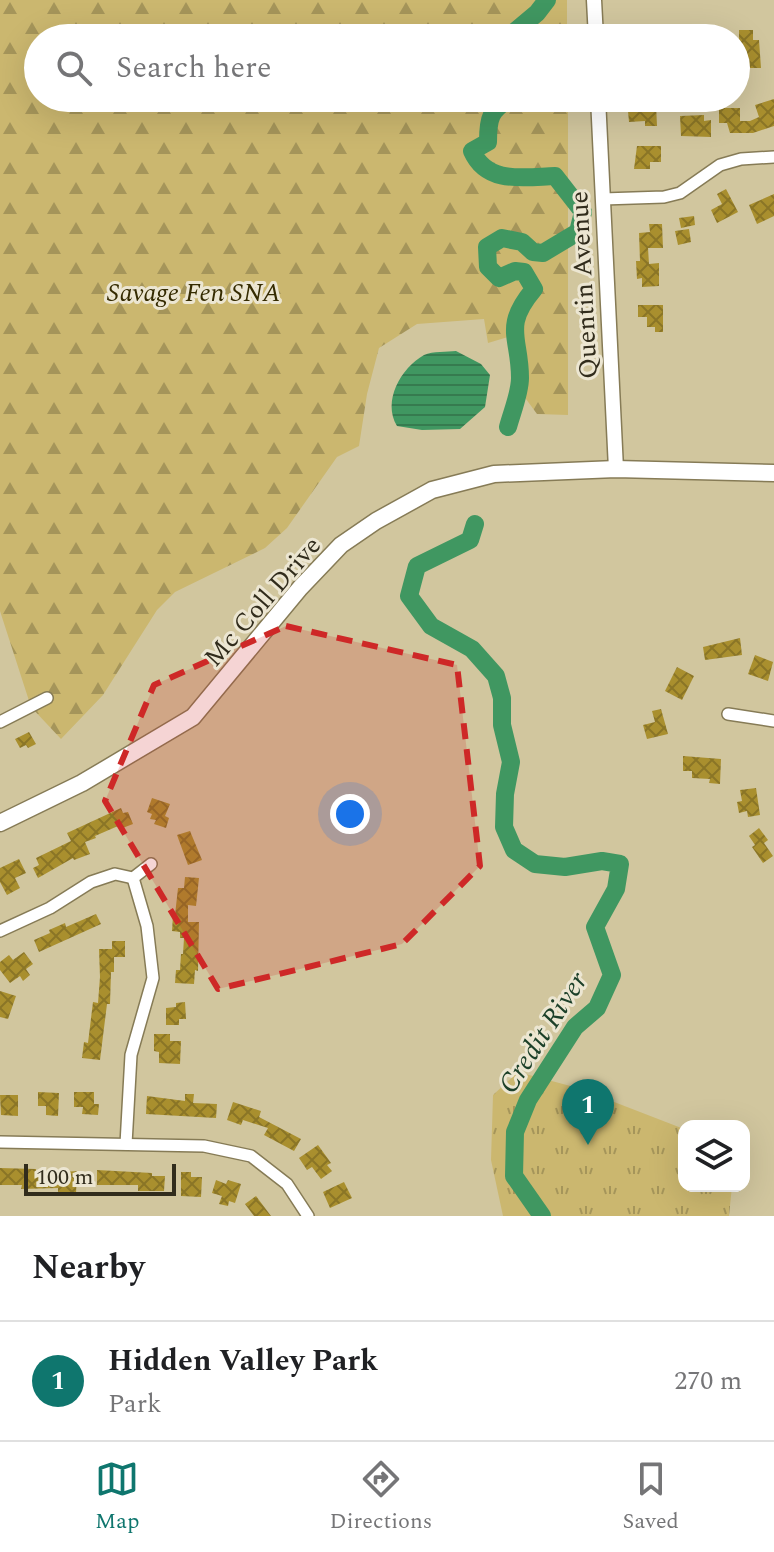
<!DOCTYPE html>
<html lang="en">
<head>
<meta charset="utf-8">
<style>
  :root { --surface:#fff; --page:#f2f2f2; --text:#202124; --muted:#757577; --line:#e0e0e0; --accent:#0f766e }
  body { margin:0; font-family:Spectral,serif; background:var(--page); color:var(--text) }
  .controls { position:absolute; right:24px; bottom:24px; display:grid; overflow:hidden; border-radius:16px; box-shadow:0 8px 32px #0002 }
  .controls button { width:72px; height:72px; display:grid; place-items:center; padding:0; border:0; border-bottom:2px solid var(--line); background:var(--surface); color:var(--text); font:40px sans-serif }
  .scale { position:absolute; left:24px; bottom:20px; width:152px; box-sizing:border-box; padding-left:8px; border:4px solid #312c1c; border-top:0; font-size:22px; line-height:28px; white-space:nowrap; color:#312c1c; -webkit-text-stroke:6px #ece6d2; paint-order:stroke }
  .you { position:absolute; left:350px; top:814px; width:28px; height:28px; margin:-20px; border:6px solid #fff; border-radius:50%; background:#1a73e8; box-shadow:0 0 0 12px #1a73e833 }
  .badge { display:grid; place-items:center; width:52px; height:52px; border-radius:50%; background:var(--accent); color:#fff; font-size:26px; font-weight:700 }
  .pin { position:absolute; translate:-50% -66px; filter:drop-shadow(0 2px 4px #0008) }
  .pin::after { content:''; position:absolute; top:42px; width:28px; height:24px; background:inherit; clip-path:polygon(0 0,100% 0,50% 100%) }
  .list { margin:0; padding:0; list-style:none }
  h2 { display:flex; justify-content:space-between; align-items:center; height:104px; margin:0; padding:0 32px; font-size:34px }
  h2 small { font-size:26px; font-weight:400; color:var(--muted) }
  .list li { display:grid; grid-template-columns:52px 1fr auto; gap:24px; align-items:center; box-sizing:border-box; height:120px; padding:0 32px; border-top:2px solid var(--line) }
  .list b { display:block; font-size:30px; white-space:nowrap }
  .list p { margin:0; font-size:26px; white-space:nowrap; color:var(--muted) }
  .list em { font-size:26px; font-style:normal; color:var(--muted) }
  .icon { flex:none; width:44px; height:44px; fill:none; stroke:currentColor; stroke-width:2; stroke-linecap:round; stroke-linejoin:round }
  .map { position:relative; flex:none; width:774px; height:1216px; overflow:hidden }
  .search { position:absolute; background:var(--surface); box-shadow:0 8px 32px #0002; left:24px; right:24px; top:24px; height:88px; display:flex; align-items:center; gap:20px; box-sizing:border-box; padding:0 28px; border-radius:44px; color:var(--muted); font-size:30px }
  .sheet { height:224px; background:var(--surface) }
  nav { display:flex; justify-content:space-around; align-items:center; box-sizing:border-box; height:112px; border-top:2px solid var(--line); background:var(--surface); font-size:22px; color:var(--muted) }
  nav a { display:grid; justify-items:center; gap:4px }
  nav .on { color:var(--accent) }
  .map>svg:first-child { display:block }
  .grass { fill:url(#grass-tufts) }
  .forest { fill:url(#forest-firs) }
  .water { fill:url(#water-rules) }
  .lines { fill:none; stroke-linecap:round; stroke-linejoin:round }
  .river { stroke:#409761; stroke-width:18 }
  .building { fill:url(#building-cross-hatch) }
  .minor-casing { stroke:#867b56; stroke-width:14 }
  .tertiary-casing { stroke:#867b56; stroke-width:17 }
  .secondary-casing { stroke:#867b56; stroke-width:19 }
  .minor { stroke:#fff; stroke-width:11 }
  .tertiary { stroke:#fff; stroke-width:14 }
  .secondary { stroke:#fff; stroke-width:16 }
  .marked { fill:#ce2827; fill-opacity:0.2; stroke:#ce2827; stroke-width:6; stroke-dasharray:16 10; stroke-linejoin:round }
  .labels { text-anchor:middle; stroke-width:6; stroke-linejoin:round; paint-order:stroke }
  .street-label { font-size:26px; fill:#312c1c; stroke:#ece6d2 }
  .park-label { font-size:26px; font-style:italic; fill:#352b01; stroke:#ece6d2 }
  .water-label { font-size:28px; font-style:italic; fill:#1c4029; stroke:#ece6d2 }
</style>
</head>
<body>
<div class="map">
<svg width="774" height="1216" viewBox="0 0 774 1216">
  <defs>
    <pattern id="grass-tufts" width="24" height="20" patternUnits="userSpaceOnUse" patternTransform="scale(2)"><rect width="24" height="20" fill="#cbb76f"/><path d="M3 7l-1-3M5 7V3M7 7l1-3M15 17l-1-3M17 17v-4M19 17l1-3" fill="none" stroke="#a5955a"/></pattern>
    <pattern id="forest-firs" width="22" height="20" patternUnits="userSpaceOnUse" patternTransform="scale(2)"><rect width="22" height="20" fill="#cbb76f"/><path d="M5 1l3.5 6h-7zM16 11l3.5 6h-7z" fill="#a5955a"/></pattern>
    <pattern id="water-rules" width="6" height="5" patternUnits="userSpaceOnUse" patternTransform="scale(2)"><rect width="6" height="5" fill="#409761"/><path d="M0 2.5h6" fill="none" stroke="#367b4f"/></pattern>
    <pattern id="building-cross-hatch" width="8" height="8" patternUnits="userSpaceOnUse" patternTransform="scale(2)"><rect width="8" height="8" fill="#a98f2e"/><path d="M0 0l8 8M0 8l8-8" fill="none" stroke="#8a7526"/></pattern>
  </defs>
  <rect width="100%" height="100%" fill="#d1c69e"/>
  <path class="grass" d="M518,1072L578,1088L684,1129V1186H732L729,1216H503L491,1160L493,1095Z"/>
  <path class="forest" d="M0,0H567V38H38V98H568V415L537,414L512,380L521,366L508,337L488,343L484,319L417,324L379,348L367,394L359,446L337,457L287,528L265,548L175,592L157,610L103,695L61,739L31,707L0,611Z"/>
  <path class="water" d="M456,351L481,364L490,375L485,407L460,429L422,430L397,426C382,401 401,368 424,355C433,351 447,352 456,351Z"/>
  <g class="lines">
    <g class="river">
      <path d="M507,38L537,13L547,0"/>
      <path d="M508,427C512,412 520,393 520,378C520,337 502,327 534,289L524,272L515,271L499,278L488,267L487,247L502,238L522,242L533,252L543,253L578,232L583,212L555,176C525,177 487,185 472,151L488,142C488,118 490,110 511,98"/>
      <path d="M475,524L470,540L417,566L409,596L431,626L472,649L496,676L502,698V725L511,762L505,794L504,827L514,850L535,864L565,867L602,861L620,864L616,889L595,927L612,975L597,1008L575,1027L528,1100L515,1132L514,1176L542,1216"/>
    </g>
  </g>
  <g class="building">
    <path d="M739,30H753V40H759L761,68H744L739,52Z"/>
    <path d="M624,98H643V105L656,104L657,126H645V121L629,122L628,111H624Z"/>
    <path d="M774,99V126L753,133H730L727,123H719V108H740V121H750L759,117L755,105Z"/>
    <path d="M704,115V121L711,120V137L681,136L680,116Z"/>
    <path d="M637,146H661V162H650V169H634Z"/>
    <path d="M726,189L738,212L717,223L711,210L722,204L717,194Z"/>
    <path d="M774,194V216L757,224L749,205Z"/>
    <path d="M694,216L695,225L681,228L679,218Z"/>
    <path d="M649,224H662L663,248H648L649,264L659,263V286L642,287V278L637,279L636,261H640L639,233L650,232Z"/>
    <path d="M689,229L691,242L678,245L675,231Z"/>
    <path d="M638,305H663V332H655V327H647V317H638Z"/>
    <path d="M740,638L742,655L705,660L703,647Z"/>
    <path d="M755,655L773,662L768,681L748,674Z"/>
    <path d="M677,667L694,676L682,700L665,691Z"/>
    <path d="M661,709L668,734L647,739L643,725L655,722L652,711Z"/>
    <path d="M29,732L36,744L28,748L26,745L20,748L15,739Z"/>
    <path d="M683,756L721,759L720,784L709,783L710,779L692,778V771H683Z"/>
    <path d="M756,788L760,815L748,817L747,811L739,813L737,802L742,801L740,790Z"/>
    <path d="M152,798L170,804L165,816L169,818L166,828L154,824L156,820L150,819L152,814L147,812Z"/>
    <path d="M121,808L123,813L128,812L133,824L120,829L118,826L95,836L96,838L85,842L90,854L74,860L73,858L38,878L33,868L39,865L36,858L71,841L67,833Z"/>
    <path d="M759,828L768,840L764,843L773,856L763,863L752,847L755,845L749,836Z"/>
    <path d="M190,831L202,860L188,865L177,835Z"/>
    <path d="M19,859L26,873L15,878L20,888L7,895L0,882V868Z"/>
    <path d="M185,877L199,878L196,906L188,905V922H199L198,971L195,970L194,984L175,983L176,970H180L181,954H183L184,938H180V932L172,931L173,915H175L178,888H184Z"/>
    <path d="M96,914L101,924L39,952L34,940L50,933L49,930L65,923L66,927Z"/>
    <path d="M112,941H125V957H114V972H111L110,1004H107L100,1060L82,1058L84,1042L88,1043L93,1002L98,1003L100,977L99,949H112Z"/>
    <path d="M24,952L33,964L26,969L30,975L23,981L20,976L10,983L0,970V962L9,955L13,960Z"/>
    <path d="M0,991L16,996L8,1019L0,1017Z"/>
    <path d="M185,1002L186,1019H179V1025H166V1008L176,1007V1003Z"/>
    <path d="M154,1034H170V1041H181L180,1064L159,1063V1052L154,1051Z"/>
    <path d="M38,1092L59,1093L58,1116L46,1115V1106H38Z"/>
    <path d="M74,1092H94V1104H99L98,1115L82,1114L83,1107H74Z"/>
    <path d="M185,1094H194L193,1103L217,1104L216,1118L146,1114L147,1096L185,1101Z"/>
    <path d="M0,1095H18V1116L1,1115Z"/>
    <path d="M233,1102L261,1111L259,1117L301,1139L294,1151L264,1135L268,1128L243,1120L241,1125L227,1120Z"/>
    <path d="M318,1145L331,1163L327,1165L332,1171L321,1179L312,1167L307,1170L299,1158Z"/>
    <path d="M0,1168L36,1169V1174L77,1171L76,1194L58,1193V1188L21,1189L22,1185H0Z"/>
    <path d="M97,1170L152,1173V1176H165L164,1191H138V1185H97Z"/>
    <path d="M181,1172H191V1177H202L201,1197L181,1196Z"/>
    <path d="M216,1180L226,1184L228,1180L241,1184L235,1203L229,1201L228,1206L219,1204L222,1196L212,1193Z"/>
    <path d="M344,1182L352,1198L330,1208L323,1192Z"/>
    <path d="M256,1196L271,1216H254L245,1204Z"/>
  </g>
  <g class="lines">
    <defs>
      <g id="minor">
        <path d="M603,199L664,197L680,193L720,165L741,159L774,157"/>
        <path d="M728,714L774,721"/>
        <path d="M0,722L47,698"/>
        <path d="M0,931L50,908L91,882L115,874L133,878L151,864"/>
        <path d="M0,1142L204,1146L251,1156L287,1184L308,1216"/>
        <path d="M126,1144L131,1055L153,978L147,926L133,878"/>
      </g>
      <g id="tertiary">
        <path d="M594,0L596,38"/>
        <path d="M598,98L616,469"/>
      </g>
      <path id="secondary" d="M0,823L82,783L193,717L300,588L341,545L376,521L432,490L494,474L616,469L774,473"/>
    </defs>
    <use href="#minor" class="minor-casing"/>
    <use href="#tertiary" class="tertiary-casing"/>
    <use href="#secondary" class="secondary-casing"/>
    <use href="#minor" class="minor"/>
    <use href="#tertiary" class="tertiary"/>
    <use href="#secondary" class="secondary"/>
  </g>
  <path class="marked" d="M286,626L457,665L480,866L402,944L218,989L105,801L154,685Z"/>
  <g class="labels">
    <g class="street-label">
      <text transform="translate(583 285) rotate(-93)" y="9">Quentin Avenue</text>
      <text transform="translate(262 601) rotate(-49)" y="9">Mc Coll Drive</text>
    </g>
    <g class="park-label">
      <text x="194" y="301">Savage Fen SNA</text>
    </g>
    <g class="water-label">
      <text transform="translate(542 1032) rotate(-57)" y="10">Credit River</text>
    </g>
  </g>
</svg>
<div class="controls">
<button><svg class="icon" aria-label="layers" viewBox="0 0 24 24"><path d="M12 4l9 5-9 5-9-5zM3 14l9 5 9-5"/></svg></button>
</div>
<div class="scale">100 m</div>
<div class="you"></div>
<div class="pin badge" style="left:588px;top:1145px">1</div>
<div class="search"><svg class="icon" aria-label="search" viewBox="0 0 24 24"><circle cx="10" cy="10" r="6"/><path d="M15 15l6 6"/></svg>Search here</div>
</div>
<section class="sheet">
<h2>Nearby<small></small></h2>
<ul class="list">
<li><span class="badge">1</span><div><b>Hidden Valley Park</b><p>Park</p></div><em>270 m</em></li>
</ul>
</section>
<nav>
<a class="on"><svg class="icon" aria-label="map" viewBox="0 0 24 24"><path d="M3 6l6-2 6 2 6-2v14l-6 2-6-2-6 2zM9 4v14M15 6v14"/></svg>Map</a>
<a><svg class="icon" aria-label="directions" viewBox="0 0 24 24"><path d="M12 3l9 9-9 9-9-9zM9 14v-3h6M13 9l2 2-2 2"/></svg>Directions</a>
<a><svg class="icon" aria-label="saved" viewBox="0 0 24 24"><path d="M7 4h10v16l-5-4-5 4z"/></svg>Saved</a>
</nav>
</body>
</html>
